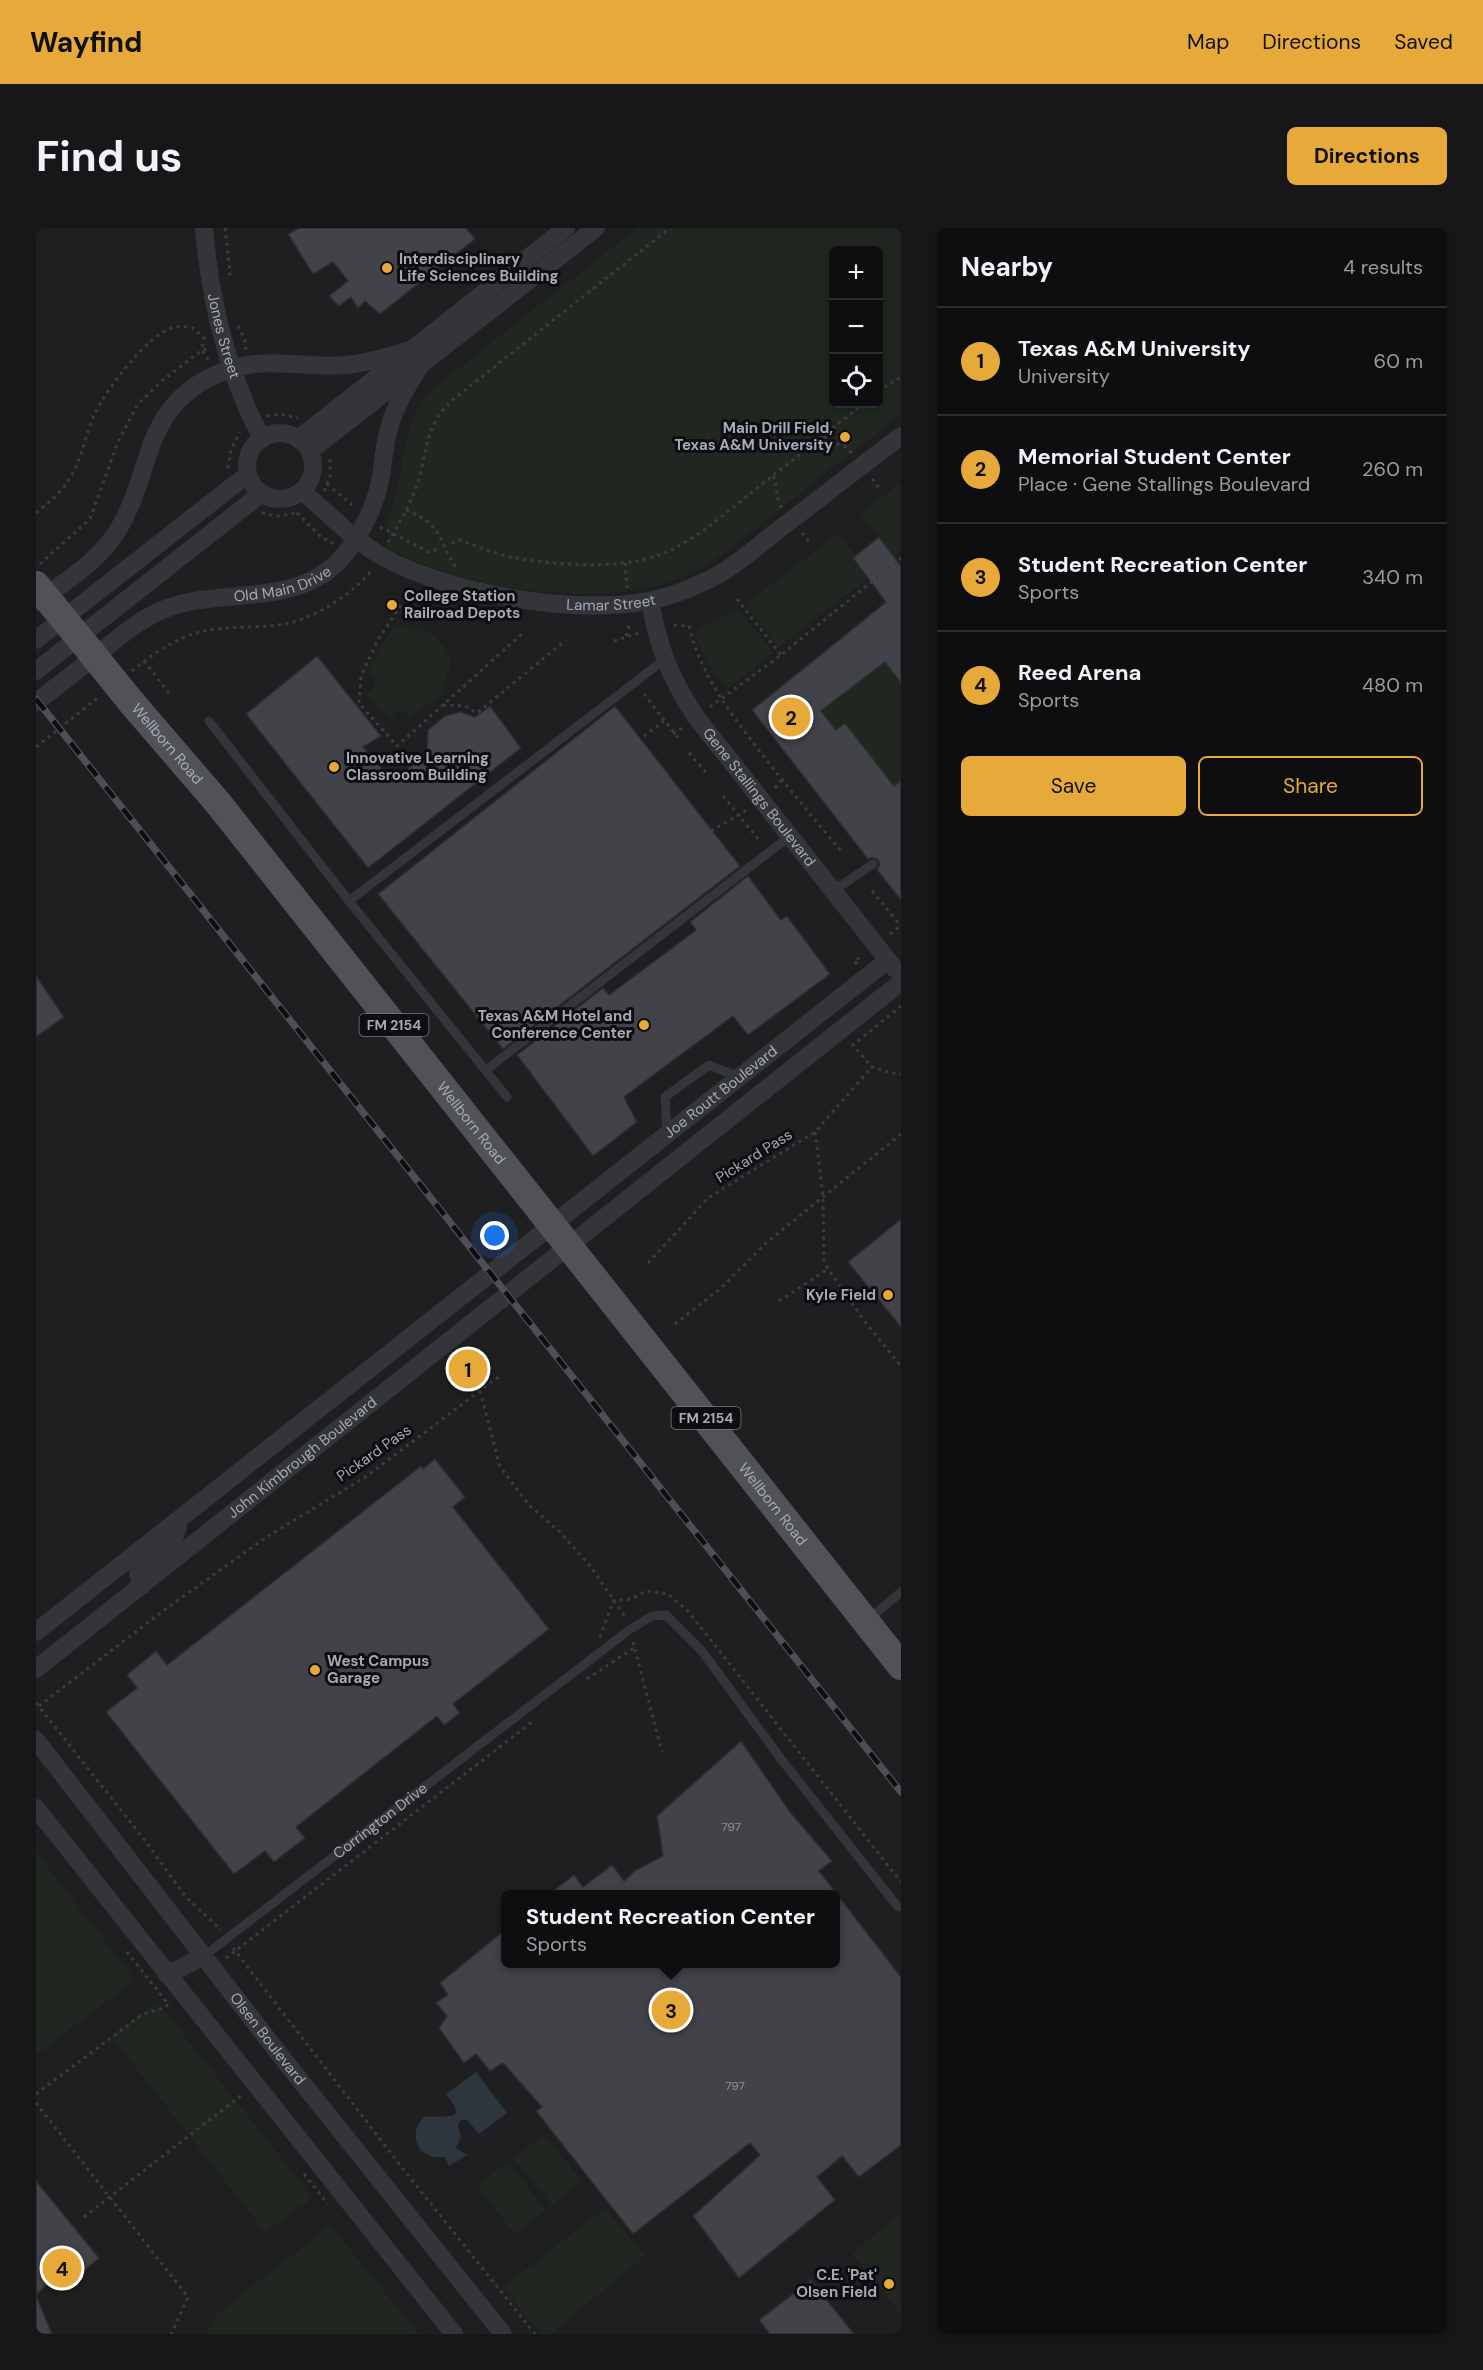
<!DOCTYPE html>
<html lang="en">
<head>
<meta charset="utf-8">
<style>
  :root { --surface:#0e0e10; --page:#171719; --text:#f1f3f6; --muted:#9b9c9f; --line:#2e2e30; --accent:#e6a93a }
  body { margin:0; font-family:"DM Sans",sans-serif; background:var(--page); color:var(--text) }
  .controls { position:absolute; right:18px; top:18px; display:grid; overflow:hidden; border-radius:9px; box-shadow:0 3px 9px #0003 }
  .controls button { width:54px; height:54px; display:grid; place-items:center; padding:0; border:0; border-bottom:2px solid var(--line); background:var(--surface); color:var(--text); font:30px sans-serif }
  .you { position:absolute; left:459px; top:1008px; width:21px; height:21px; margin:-15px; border:4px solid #fff; border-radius:50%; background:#1a73e8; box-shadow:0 0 0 9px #1a73e833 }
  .badge { display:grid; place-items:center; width:39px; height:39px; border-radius:50%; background:var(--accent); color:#111; font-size:20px; font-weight:700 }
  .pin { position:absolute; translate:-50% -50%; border:3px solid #fff; box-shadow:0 2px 6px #0006 }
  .popup { position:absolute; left:465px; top:1662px; width:339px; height:78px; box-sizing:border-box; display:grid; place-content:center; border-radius:9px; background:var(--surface); filter:drop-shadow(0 2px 4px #0005); font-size:20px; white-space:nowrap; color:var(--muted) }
  .popup b { font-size:22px; color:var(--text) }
  .popup::after { content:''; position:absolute; left:50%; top:100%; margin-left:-12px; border:12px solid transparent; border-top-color:var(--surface) }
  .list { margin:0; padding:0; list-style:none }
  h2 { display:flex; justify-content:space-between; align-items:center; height:78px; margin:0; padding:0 24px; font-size:26px }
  h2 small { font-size:20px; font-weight:400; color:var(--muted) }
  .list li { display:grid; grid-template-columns:39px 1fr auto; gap:18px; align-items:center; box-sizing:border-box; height:108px; padding:0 24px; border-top:2px solid var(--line) }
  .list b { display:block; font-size:22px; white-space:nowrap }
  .list p { margin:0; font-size:20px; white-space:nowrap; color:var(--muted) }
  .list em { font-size:20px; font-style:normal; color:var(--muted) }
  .actions { display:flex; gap:12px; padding:18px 24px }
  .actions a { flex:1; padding:14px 0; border:2px solid var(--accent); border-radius:9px; text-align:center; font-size:21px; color:var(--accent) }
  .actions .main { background:var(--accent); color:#111 }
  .icon { flex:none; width:33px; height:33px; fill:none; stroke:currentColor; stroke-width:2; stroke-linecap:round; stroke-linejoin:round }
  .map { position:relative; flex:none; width:865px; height:2106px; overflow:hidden; border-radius:9px }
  header { display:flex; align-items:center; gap:36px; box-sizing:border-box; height:84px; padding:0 30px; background:var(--accent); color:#111 }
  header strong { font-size:28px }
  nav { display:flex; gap:33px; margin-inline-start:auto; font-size:21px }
  .intro { display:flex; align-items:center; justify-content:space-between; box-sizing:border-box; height:144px; padding:0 36px }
  h1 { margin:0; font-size:42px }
  .button { padding:15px 27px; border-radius:9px; background:var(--accent); color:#111; font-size:21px; font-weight:700 }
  main { display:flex; gap:36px; padding:0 36px }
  aside { flex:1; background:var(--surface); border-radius:9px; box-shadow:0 3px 9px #0003 }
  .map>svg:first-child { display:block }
  .built { fill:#1f1f21; fill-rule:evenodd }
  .green { fill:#202720; fill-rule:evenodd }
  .water { fill:#2d363c }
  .building { fill:#424348; stroke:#2d2d30; stroke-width:1.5 }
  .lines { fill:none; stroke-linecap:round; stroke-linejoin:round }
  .path { stroke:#3a3c40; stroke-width:3; stroke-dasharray:3 4.5; stroke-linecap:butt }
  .service { stroke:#343539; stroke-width:9 }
  .minor { stroke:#343539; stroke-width:18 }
  .primary { stroke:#505258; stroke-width:28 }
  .rail-casing { stroke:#4d4f54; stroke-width:7 }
  .rail { stroke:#0e0e10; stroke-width:4.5; stroke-dasharray:14; stroke-linecap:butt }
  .primary-bridge { stroke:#505258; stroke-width:28 }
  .poi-dot { fill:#e6a93a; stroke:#0e0e10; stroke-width:2 }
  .labels { text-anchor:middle; stroke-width:6; stroke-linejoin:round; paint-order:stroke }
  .number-label { font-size:12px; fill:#8c9099 }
  .shield { fill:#0e0e10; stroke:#787b83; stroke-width:1.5 }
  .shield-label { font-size:14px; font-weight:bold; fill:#a5aab4 }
  .poi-label { font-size:15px; font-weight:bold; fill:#a5aab4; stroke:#0e0e10; text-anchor:start }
  .street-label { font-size:15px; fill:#a5aab4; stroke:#0e0e10 }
</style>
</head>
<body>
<header>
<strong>Wayfind</strong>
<nav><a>Map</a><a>Directions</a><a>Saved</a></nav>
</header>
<div class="intro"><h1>Find us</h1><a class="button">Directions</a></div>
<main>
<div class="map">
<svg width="865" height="2106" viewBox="0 0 865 2106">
  <rect width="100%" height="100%" fill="#131315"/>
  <path class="built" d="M0,0H865V2106H0ZM798,22H842V176H798ZM470,1666H800V1736H470Z"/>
  <g class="green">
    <path d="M601,0H865V186L680,331C663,341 645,351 626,356C545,378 424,360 350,319L354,310L348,297C352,287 357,277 360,266C369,229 367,193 394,163ZM798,22H842V176H798Z"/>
    <path d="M865,254V323L858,328L825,286Z"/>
    <path d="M802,305L835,348L743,419L711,379V375Z"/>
    <path d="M702,381L738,425L692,460C676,446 664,426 660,405L666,398Z"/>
    <path d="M359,397C380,397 398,403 409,421C411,425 414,430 415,434C415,441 409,450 407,457L410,465L373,489L366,483L360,484L355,491L342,482L330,466L337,461L340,451L337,446L332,443L346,416Z"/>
    <path d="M849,434L865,449V553L858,558L809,495L800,502L785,483Z"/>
    <path d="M0,1624L99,1752L0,1827Z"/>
    <path d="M121,1773L277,1970L229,2004L75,1808Z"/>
    <path d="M508,1907L546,1953L516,1977L478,1931Z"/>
    <path d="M472,1934L510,1982L479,2006L441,1958Z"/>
    <path d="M569,1980L609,2028L514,2106H505L467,2059Z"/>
    <path d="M865,1984V2086L816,2026Z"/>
    <path d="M294,1997L383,2106H171L179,2088Z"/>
  </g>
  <path class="water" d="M440,1844L471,1885L443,1906L431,1892H425L422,1897L425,1909L420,1920L431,1927L413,1938L409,1929H396L384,1922C377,1909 378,1900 388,1889L416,1888L420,1885L419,1879L410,1866Z"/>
  <g class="building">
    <path d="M263,0H430L439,11L344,86L329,73L322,80L315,69L303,78L293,68L312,53L297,34L277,46L252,6Z"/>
    <path d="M843,309L865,338V455L849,434L785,483L800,502L809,495L858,558L865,553V672L841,642L844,636L842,632L837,629L832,631L716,482L850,374L817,330Z"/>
    <path d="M281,428L345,508L327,519L356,553L391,525L392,502L409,488L424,484L439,489L454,478L485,520L332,640L210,486Z"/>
    <path d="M579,478L704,638L467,821L342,666Z"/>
    <path d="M712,648L745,692L751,688L794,746L712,807L697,788L588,869L601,894L557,928L481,827L567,760L573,767L660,702L654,694Z"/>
    <path d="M0,748L28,789L0,809Z"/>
    <path d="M865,991V1099L812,1034Z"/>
    <path d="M399,1231L429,1269L417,1279L513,1401L417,1476L424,1485L408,1497L401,1488L260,1599L269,1610L238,1634L229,1623L198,1646L70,1484L101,1460L91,1447L120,1423L131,1437L385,1238L387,1241Z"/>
    <path d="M705,1513L754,1584L796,1633L783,1643L865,1749V1917L823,1949L806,1928L781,1949L799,1972L703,2050L657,1988L724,1927L714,1915L597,2006L500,1883L506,1879L467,1835L454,1843L440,1826L428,1835L403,1800L411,1788L400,1775L412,1767L404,1755L470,1701V1736H800V1666H513L538,1647L547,1659L576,1637L588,1653L600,1642L627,1628L621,1588Z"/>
    <path d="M0,1953L63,2030L26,2061L17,2050L0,2067Z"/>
    <path d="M775,2052L818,2106H734L723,2092Z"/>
    <path d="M0,2067L16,2106H0Z"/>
  </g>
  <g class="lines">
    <g class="path">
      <path d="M189,0L194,45L192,52"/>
      <path d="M202,98L209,112L210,123"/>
      <path d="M842,163L865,149"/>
      <path d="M231,188L244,186L262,190"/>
      <path d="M788,208C797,218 807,214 816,225"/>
      <path d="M192,240L195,221L204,204"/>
      <path d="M737,248C742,258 739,270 746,280"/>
      <path d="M836,251L844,261"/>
      <path d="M291,256L320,280"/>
      <path d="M288,263L294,248V229"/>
      <path d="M370,282C407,297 401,310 420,340"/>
      <path d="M0,285C12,275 24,266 32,253C46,232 49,207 59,185C71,161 112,105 139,99C145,97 151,99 157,100L168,110L166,122L172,132"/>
      <path d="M226,285L242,288L261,285"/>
      <path d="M261,285L285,309L298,316"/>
      <path d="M344,299L393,324L403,321"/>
      <path d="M766,305L774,315"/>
      <path d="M352,314C362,297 373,279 380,260C393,223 386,198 420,169L634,0"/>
      <path d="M416,315L423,312C441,318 461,327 480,330C517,337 581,341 617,329C637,323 653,312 670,301L827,176"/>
      <path d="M589,335L591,360"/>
      <path d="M4,336L54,291L82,214L102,176L127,152L166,122L174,120"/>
      <path d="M369,371L342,412L325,448L323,475L361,518L486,406"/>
      <path d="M701,371L745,427"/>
      <path d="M638,397L653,398C665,447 692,482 722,521C749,556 777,590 806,624"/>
      <path d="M590,408L594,395"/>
      <path d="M578,413L603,405"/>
      <path d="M108,433L133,465"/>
      <path d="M96,443C117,426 140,409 168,403C193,398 217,400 242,397C276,393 314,368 336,342"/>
      <path d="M608,466L643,511"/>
      <path d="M407,477L429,478L441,485L530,412"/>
      <path d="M674,479L745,427L865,330"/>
      <path d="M637,506L646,500"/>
      <path d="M608,508L628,493"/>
      <path d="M0,519L64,468"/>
      <path d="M653,525L671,546"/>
      <path d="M739,560L746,552"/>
      <path d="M687,568L723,612"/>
      <path d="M675,603L711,582"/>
      <path d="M836,663L865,698"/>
      <path d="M854,706L864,698"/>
      <path d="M821,736L818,733L826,728"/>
      <path d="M865,778L817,817L836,839L863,847L865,846"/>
      <path d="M779,904L787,968L788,1035L829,1094L865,1138"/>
      <path d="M612,1035L672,970L779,904L836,839"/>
      <path d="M743,1073L792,1041"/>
      <path d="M639,1096L684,1061L730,1015L865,906"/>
      <path d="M444,1163L464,1239L493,1277L525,1305L555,1339L590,1390"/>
      <path d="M564,1409L577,1373L595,1371L610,1363L632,1366L652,1383L865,1654"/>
      <path d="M597,1414L626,1524"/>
      <path d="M551,1451L598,1420"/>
      <path d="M0,1475L107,1610L150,1669L185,1702"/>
      <path d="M3,1478L127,1383L229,1310L331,1248L465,1147"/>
      <path d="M197,1720L367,1941L499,2106"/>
      <path d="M91,1724L133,1777"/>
      <path d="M190,1730L496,1494"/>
      <path d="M0,1866L104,1788C116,1782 126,1783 136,1774"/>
      <path d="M0,1875L152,2069L135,2106"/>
      <path d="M268,1946L292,1976"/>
      <path d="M48,1989L207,1866"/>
    </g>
    <g class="service">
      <path d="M173,493L313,673L471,869"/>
      <path d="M797,663L837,636"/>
      <path d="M313,673L628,432"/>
      <path d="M450,842L754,608"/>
      <path d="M631,905L629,869L673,837L703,849"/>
      <path d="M832,1392L865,1364"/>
      <path id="s1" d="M168,1728L593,1402L616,1388L630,1387L666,1423L745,1531L862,1679"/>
    </g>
    <g class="minor">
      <path id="s2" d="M168,0C174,73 192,146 226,211"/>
      <circle cx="244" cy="238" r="33"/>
      <path d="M262,211L530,0"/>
      <path d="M274,223L560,0"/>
      <path id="s3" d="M266,263C292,285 317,312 347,329C413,366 538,387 612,373C632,369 654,361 672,352C699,339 722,318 746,299C786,269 825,238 865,208"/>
      <path id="s4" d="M614,373C623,421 633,448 660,489L858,740"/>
      <path d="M1,374C30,353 63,333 82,302C117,245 105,181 179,147C228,125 261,141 310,137C332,135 355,128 376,121"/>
      <path d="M0,412L212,246"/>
      <path d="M0,443L226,265"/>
      <path id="s5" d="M0,474C23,457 46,439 68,421C87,406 106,390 129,381C185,359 255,380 302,334C322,313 338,281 344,254C347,237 348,220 352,204C358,179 372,156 386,135"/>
      <path d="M107,1357L102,1346L105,1339L137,1312L142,1299"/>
      <path id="s6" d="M0,1404L852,732"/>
      <path id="s7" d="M0,1441L865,754"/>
      <path id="s8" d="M0,1512L244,1827L467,2106"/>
      <path d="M0,1580L418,2106"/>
      <path d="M131,1747L168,1728"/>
    </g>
    <g class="primary">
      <path d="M18,379L54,423"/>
      <path id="s9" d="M96,475L182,575L865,1438"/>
    </g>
    <defs>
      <path id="rail" d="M0,471L865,1564"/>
    </defs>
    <use href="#rail" class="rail-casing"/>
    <use href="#rail" class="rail"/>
    <g class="primary-bridge">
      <path d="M0,357L18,379"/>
      <path d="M54,423L96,475"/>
    </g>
  </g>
  <g class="poi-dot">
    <circle cx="351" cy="40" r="6"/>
    <circle cx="809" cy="209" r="6"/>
    <circle cx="356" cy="377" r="6"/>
    <circle cx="298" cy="539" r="6"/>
    <circle cx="608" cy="797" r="6"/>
    <circle cx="852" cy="1067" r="6"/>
    <circle cx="279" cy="1442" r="6"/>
    <circle cx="853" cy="2056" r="6"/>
  </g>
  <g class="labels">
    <g class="number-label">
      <text x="695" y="1603">797</text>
      <text x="699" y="1862">797</text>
    </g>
    <g class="shield">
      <rect x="323.5" y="786" width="69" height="22" rx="4.5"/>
      <rect x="635.5" y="1179" width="69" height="22" rx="4.5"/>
    </g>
    <g class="shield-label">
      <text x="358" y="802">FM 2154</text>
      <text x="670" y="1195">FM 2154</text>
    </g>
    <g class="poi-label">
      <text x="363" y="36">Interdisciplinary<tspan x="363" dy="17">Life Sciences Building</tspan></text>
      <text x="797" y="205" text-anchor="end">Main Drill Field,<tspan x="797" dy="17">Texas A&amp;M University</tspan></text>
      <text x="368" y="373">College Station<tspan x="368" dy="17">Railroad Depots</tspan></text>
      <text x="310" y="535">Innovative Learning<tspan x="310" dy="17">Classroom Building</tspan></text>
      <text x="596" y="793" text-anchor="end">Texas A&amp;M Hotel and<tspan x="596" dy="17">Conference Center</tspan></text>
      <text x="840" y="1072" text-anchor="end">Kyle Field</text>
      <text x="291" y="1438">West Campus<tspan x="291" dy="17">Garage</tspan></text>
      <text x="841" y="2052" text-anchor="end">C.E. 'Pat'<tspan x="841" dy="17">Olsen Field</tspan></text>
    </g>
    <g class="street-label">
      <text dy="5" stroke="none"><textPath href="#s2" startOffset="110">Jones Street</textPath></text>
      <text dy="5" stroke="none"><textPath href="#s5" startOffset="280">Old Main Drive</textPath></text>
      <text dy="5" stroke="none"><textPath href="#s3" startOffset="340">Lamar Street</textPath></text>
      <text dy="5" stroke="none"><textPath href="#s9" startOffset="54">Wellborn Road</textPath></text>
      <text dy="5" stroke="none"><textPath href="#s4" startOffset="228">Gene Stallings Boulevard</textPath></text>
      <text dy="5" stroke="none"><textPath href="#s6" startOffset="872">Joe Routt Boulevard</textPath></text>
      <text dy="5" stroke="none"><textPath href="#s9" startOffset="540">Wellborn Road</textPath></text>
      <text transform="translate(718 928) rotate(-32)" y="5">Pickard Pass</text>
      <text transform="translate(338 1225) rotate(-35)" y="5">Pickard Pass</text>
      <text dy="5" stroke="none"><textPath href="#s7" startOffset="340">John Kimbrough Boulevard</textPath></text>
      <text dy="5" stroke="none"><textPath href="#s9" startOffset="1026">Wellborn Road</textPath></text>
      <text dy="5" stroke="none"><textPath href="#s1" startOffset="222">Corrington Drive</textPath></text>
      <text dy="5" stroke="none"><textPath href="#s8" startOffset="378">Olsen Boulevard</textPath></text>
    </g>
  </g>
</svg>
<div class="controls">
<button>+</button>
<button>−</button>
<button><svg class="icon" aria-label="locate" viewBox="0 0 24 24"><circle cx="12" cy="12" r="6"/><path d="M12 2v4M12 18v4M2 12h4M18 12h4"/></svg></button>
</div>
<div class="you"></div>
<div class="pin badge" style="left:432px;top:1141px">1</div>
<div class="pin badge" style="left:755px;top:489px">2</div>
<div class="pin badge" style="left:635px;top:1782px">3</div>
<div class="popup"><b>Student Recreation Center</b>Sports</div>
<div class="pin badge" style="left:26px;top:2040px">4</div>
</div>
<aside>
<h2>Nearby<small>4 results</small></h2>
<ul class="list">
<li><span class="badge">1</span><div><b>Texas A&amp;M University</b><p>University</p></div><em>60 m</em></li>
<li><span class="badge">2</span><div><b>Memorial Student Center</b><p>Place · Gene Stallings Boulevard</p></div><em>260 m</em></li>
<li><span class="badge">3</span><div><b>Student Recreation Center</b><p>Sports</p></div><em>340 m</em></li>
<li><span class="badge">4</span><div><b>Reed Arena</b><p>Sports</p></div><em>480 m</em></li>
</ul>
<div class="actions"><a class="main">Save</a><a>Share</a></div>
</aside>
</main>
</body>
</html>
